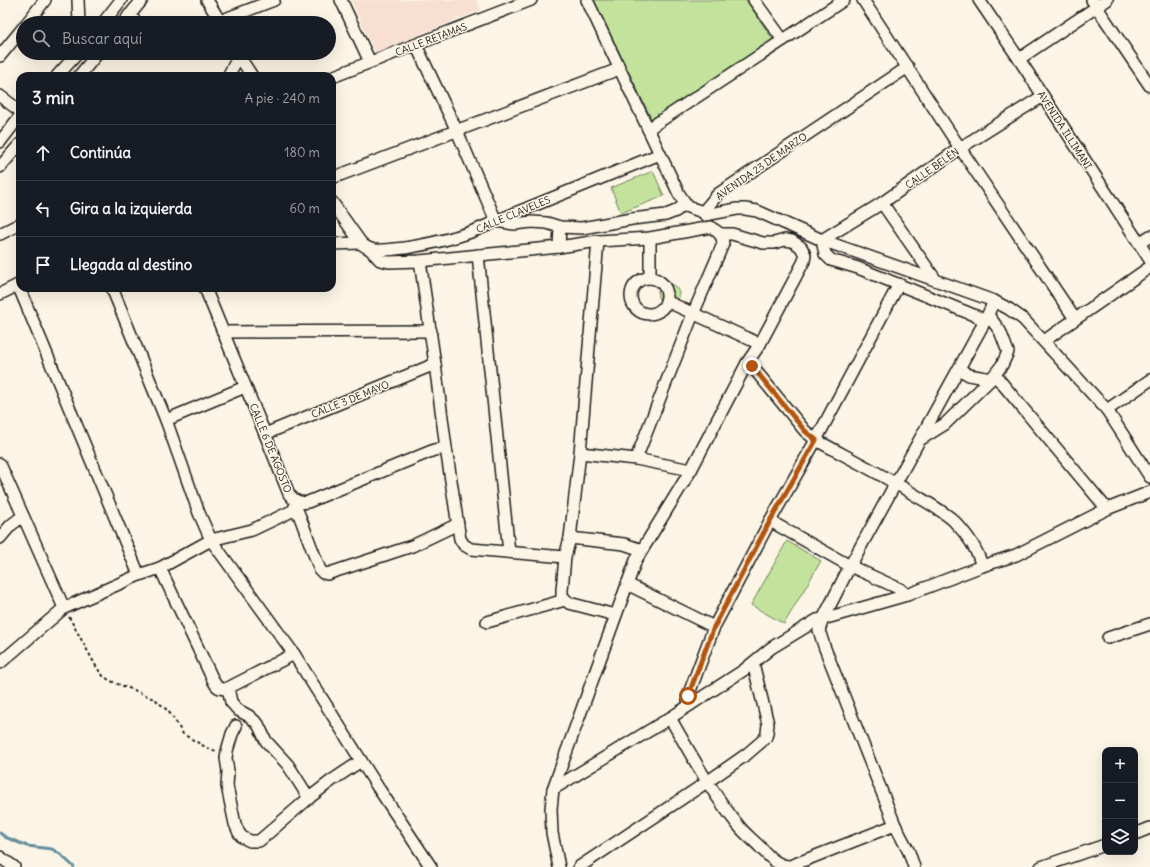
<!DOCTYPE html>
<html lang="es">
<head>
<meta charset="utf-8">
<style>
  :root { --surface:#171b24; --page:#242831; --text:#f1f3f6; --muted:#9ea1a6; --line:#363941 }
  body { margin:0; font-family:Delius,sans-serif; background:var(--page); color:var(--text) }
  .controls { position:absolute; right:12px; bottom:12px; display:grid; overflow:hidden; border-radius:8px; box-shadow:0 4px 16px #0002 }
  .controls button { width:36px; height:36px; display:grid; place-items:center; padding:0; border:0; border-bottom:1px solid var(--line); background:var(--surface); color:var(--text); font:20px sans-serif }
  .stop { position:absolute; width:12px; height:12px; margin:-9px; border:3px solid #b45309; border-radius:50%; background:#fff }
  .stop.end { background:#b45309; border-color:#fff; box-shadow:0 1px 4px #0008 }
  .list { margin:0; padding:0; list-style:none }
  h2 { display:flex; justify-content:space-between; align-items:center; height:52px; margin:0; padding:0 16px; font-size:17px }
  h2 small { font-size:13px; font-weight:400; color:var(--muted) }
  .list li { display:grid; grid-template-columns:26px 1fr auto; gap:12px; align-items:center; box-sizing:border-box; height:56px; padding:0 16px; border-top:1px solid var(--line) }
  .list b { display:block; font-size:15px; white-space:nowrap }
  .list em { font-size:13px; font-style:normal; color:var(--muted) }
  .icon { flex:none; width:22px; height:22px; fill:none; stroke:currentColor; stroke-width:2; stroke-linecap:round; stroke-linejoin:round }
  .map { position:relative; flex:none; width:1150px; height:867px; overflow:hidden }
  .search { position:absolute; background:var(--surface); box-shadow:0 4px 16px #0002; left:16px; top:16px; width:320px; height:44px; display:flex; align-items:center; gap:10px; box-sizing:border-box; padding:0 14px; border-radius:22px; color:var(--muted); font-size:15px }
  .panel { position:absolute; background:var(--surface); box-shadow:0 4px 16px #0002; left:16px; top:72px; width:320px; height:220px; border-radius:12px }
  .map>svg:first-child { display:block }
  .built { fill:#f7e0d2 }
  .green { fill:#c3e39c; stroke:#70805c }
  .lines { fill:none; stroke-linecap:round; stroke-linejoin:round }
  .stream { stroke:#658d9f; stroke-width:3 }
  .minor-casing { stroke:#1c1c1c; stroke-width:14 }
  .path { stroke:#1c1c1c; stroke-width:2; stroke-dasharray:3 3; stroke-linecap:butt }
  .minor { stroke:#fcf5e5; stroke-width:11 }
  .route { stroke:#b45309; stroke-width:5 }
  .labels { text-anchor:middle; stroke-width:3; stroke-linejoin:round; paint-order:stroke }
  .street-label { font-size:10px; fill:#1c1c1c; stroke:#fcf5e5 }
</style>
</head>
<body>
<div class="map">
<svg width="1150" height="867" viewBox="0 0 1150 867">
  <rect width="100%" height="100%" fill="#fcf5e5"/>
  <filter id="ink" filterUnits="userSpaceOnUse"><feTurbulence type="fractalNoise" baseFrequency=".025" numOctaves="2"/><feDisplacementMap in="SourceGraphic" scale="8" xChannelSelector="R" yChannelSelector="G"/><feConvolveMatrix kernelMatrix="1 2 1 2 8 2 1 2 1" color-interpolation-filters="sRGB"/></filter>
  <g filter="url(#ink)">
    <path class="built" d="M351,0H476L481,10L375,53Z"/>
    <g class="green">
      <path d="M594,0H746L774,41L652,120Z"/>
      <path d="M653,171L664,196L621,213L611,188Z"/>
      <path d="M666,284C677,283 683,294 676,303L663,304C655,297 656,289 666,284Z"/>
      <path d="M787,541L821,561L784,624L751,605Z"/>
    </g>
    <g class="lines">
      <path class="stream" d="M0,833L5,837L27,846L52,849L60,854L74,867"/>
      <defs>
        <g id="minor">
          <path d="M78,0L79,23"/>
          <path d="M207,0L221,23"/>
          <path d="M341,0L370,62"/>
          <path d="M587,0L679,194L688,207L703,212L718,194L908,67"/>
          <path d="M754,0L783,40"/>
          <path d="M863,0L960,148L1075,319"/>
          <path d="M979,0L1019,59L1150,260"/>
          <path d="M1092,0L1150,86"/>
          <path d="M129,15L137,23"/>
          <path d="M220,21L274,0"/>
          <path d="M27,23L45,0"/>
          <path d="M103,23L121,0"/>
          <path d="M123,23L142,0"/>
          <path d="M416,45L457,131L496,221L514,224L532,222L547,223L560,227L582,228L632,219L666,215L676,211L685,204"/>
          <path d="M237,53L252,76"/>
          <path d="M0,56L23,28"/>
          <path d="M1019,59L1107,0"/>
          <path d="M57,76L78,53"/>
          <path d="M79,76L98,53"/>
          <path d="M228,76L239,56"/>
          <path d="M332,77L531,0"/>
          <path d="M0,96L20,111"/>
          <path d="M648,129L844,0"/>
          <path d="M0,142L20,116"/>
          <path d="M0,167L20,144"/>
          <path d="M332,178L619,69"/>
          <path d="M332,202L361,243C365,247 369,249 374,250C384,251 395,249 405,248C436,243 468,236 496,221L660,154"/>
          <path d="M882,203L935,279"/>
          <path d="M705,215L737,209H745L757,211L822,240L994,301L1009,309L1023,319L1107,410L1150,477"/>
          <path d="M0,234L20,224"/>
          <path d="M598,241L580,453L570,538L565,557L562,590V596L569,603L615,615"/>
          <path d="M1140,243L1150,236"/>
          <path d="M332,244L361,243"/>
          <path d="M559,247L560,227"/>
          <path d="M370,249L380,260L389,262L420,261L559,247L598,241L650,238L711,227"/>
          <path d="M478,255L509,552"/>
          <path d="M420,261L435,364L446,448L460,539L464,545L471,549L565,557"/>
          <path d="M650,278V238"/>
          <circle cx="649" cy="296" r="18"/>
          <path d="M18,285L139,575"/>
          <path d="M112,288L166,420L199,513L211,540L294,654L377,786L431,867"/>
          <path d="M205,288L265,434L289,494C294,501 300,504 308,502L434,450L446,448"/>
          <path d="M0,294L20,284"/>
          <path d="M666,301L760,344"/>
          <path d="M985,321L976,316L858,268L831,260L825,254L822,240L882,203L960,148L1043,96"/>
          <path d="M223,332L431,331"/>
          <path d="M1044,341L1150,267"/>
          <path d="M747,363L755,370L805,431L816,440C849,458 883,475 915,495C928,503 941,510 953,520C966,533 977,548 982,566"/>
          <path d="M959,369L969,375L991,379"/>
          <path d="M995,375L1107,509"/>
          <path d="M1107,410L1150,380"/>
          <path d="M166,420L245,387"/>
          <path d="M265,434L435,364"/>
          <path d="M921,439L945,424L991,379L1002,365L1008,352L1000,331L988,315"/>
          <path d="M580,453L636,459L691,470"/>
          <path d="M636,459L693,314L723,244C723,237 720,233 715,230"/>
          <path d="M0,464L64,608"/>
          <path d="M294,509L298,512L300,517L320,570L323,573L327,574L412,546L458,524"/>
          <path d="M770,521L850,566L900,589L907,595"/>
          <path d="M0,538L11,525L23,516"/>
          <path d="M570,538L624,544L642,550"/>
          <path d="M160,568L214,682C217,688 221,690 228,688L294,654"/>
          <path d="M627,584L714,627"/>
          <path d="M487,622L565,600"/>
          <path d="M1108,638L1150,624"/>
          <path d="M0,663L64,608L139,575L160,568L211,540L252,530L292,511L294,509L297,502"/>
          <path d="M228,688L231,702L238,710L249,716L258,724L266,741L288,765L309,798"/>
          <path d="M690,705L688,700V696L714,627L770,521L816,440L899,284"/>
          <path d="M670,718C691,754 711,792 738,825C744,833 752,839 760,847C768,855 776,866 790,866L895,825"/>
          <path d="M236,726L232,734L227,751L226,758L228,771L227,786L235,824L239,833L242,837L250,841H259L309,798L331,781L361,761"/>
          <path d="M553,789L636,560L691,470L747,363L760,344L804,261L805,255L801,247L792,241L785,240L774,243H763L732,234H721"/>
          <path d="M1135,834L1150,828"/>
          <path d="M0,857L14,867"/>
          <path d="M559,867L552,833L551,809L553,789L670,718L744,670L771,648L817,620L823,619L850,566L985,321L994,301"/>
          <path d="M579,867L707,782L747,754L761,742L766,737L767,733L768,724L753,663"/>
          <path d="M914,867L909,852L895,825L824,646L819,630L823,619L907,595L982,566L1016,555L1107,509L1150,492"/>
          <path d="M1041,867L1105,845"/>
        </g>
      </defs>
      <use href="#minor" class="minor-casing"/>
      <path class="path" d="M69,617L97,668L104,677L115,683L134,690L156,700L167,710L172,716L183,734L209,749L216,751"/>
      <use href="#minor" class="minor"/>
    </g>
  </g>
  <g class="lines" filter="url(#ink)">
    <path class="route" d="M688,696L714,627L770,521L816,440L805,431L752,366"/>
  </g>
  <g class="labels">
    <g class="street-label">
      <text transform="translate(431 39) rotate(-21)" y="4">CALLE RETAMAS</text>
      <text transform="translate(1065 130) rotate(57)" y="4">AVENIDA ILLIMANI</text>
      <text transform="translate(761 166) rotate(-35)" y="4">AVENIDA 23 DE MARZO</text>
      <text transform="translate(932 168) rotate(-35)" y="4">CALLE BELÉN</text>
      <text transform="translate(513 214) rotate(-23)" y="4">CALLE CLAVELES</text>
      <text transform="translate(350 399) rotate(-22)" y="4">CALLE 3 DE MAYO</text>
      <text transform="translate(271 448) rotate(68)" y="4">CALLE 6 DE AGOSTO</text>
    </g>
  </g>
</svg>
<div class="controls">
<button>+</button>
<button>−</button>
<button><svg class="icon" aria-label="layers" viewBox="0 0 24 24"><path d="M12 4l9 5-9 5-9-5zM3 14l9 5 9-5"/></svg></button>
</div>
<div class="stop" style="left:688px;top:696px"></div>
<div class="stop end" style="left:752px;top:366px"></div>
<div class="search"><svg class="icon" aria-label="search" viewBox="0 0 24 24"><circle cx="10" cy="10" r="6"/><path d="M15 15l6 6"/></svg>Buscar aquí</div>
<section class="panel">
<h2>3 min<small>A pie · 240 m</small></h2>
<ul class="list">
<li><svg class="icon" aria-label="ahead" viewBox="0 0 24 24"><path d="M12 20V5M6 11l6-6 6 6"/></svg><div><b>Continúa</b></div><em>180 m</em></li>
<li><svg class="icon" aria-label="left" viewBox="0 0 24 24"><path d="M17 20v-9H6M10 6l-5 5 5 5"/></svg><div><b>Gira a la izquierda</b></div><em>60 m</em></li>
<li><svg class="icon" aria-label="arrive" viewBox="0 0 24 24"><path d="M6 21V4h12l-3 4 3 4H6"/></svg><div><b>Llegada al destino</b></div></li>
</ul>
</section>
</div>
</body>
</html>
